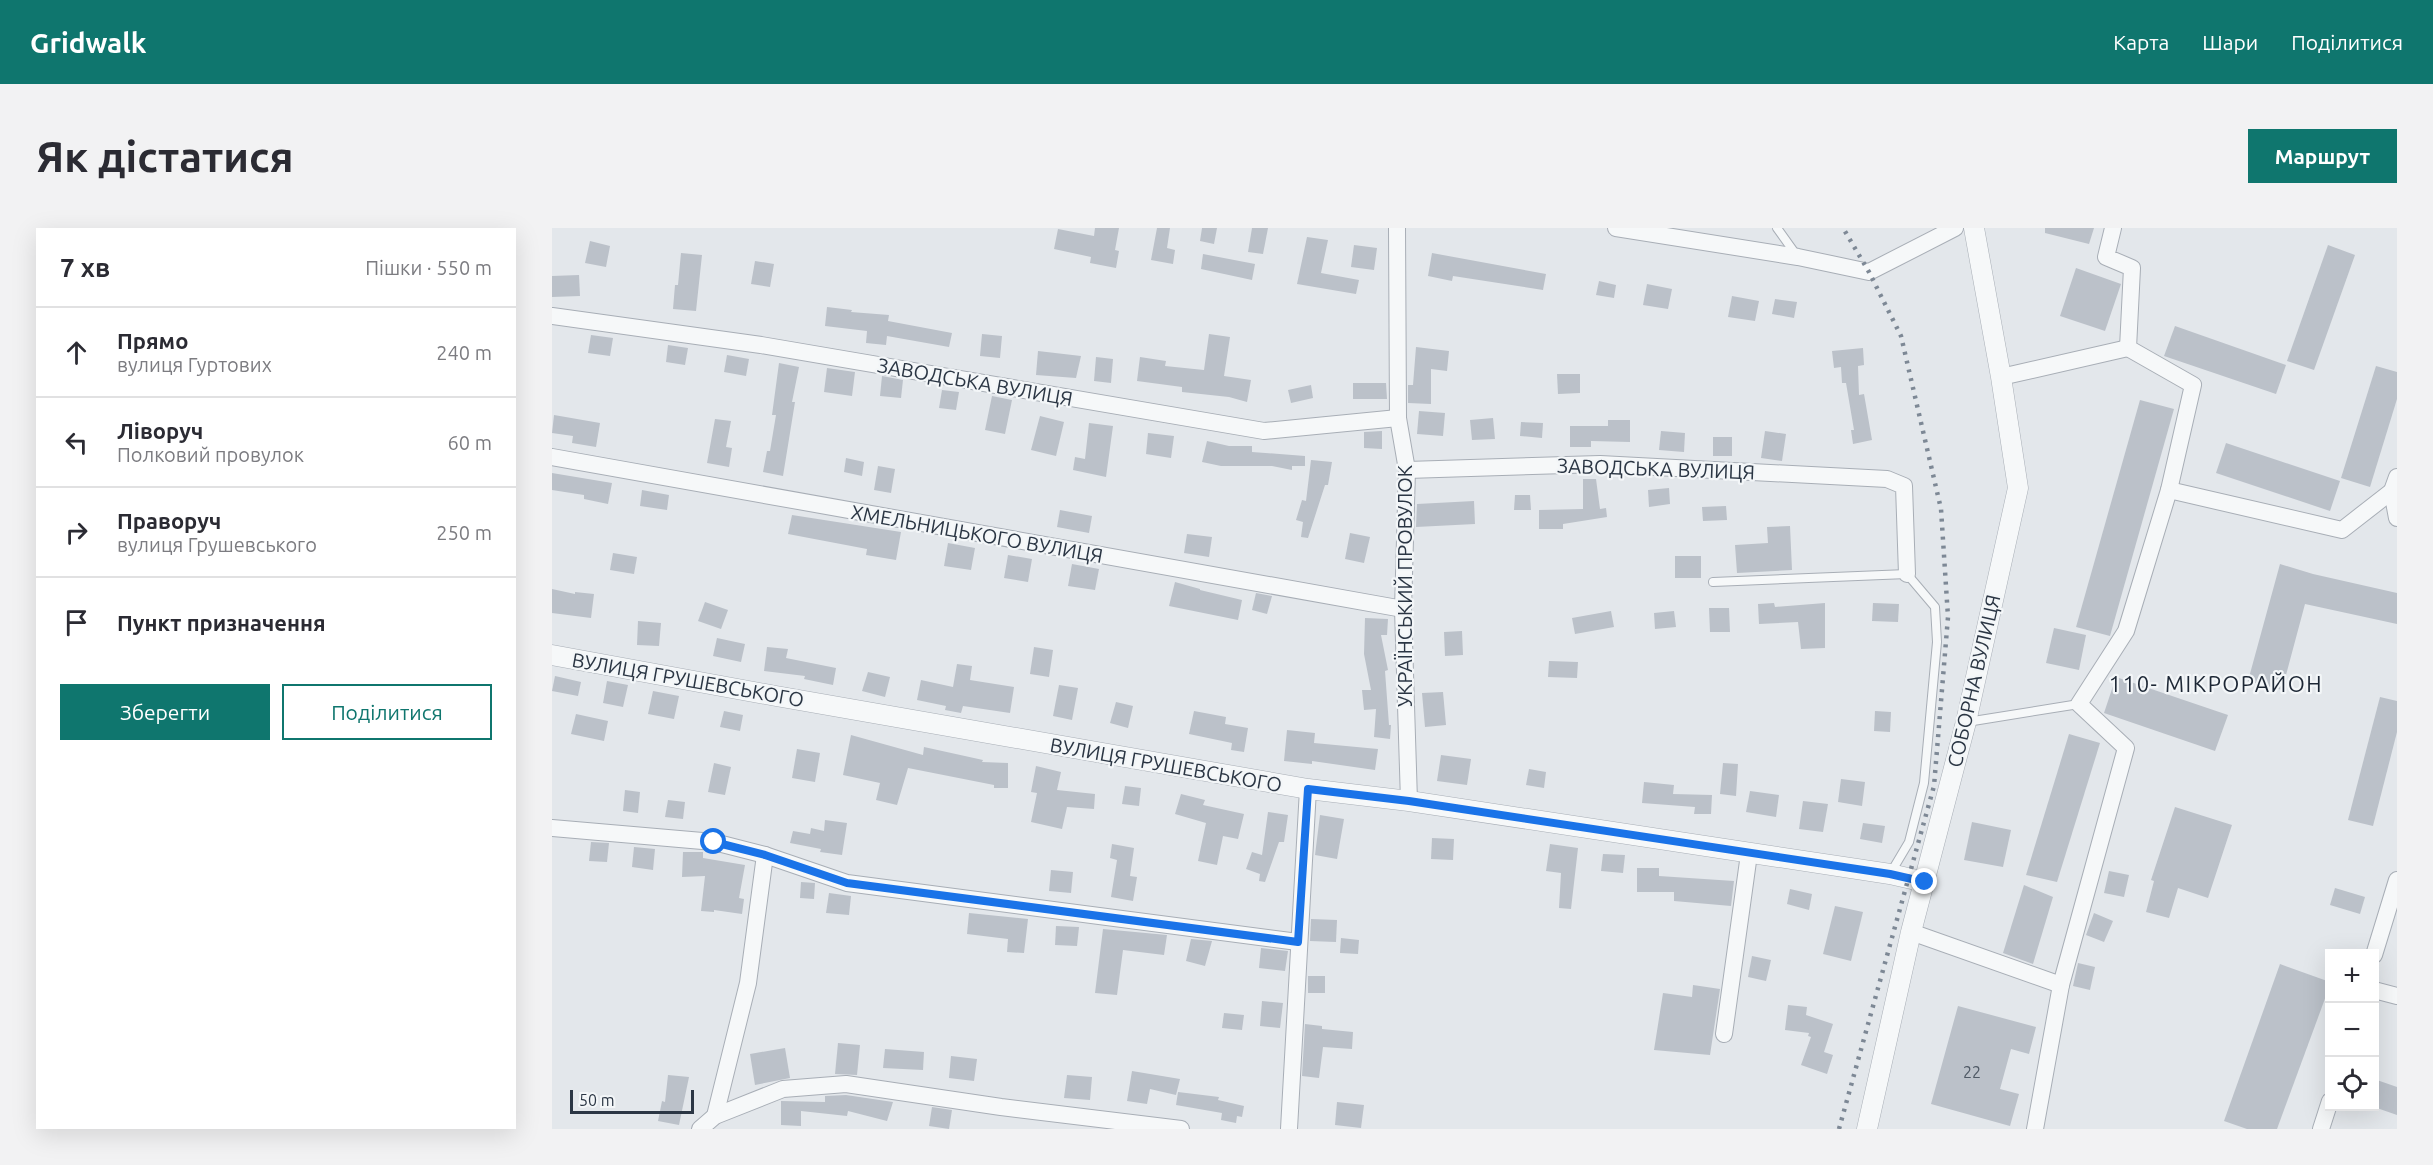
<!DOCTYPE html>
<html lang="uk">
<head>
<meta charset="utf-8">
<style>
  :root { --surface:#fff; --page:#f2f2f3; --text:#2b2b33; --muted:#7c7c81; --line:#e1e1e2; --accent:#0f766e }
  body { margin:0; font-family:Ubuntu,sans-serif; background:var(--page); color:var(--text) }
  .controls { position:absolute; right:18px; bottom:18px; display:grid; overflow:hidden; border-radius:0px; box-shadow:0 6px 24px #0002 }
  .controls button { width:54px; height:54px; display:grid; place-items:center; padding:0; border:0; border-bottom:2px solid var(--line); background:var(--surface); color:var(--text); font:30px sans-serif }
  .scale { position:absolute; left:18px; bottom:15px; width:124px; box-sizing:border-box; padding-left:6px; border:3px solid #2b3644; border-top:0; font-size:16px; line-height:21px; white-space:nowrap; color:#2b3644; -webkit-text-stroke:4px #f3f6f8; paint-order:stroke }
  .stop { position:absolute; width:18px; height:18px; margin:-14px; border:4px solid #1a73e8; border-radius:50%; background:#fff }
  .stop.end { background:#1a73e8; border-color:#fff; box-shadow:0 2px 6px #0008 }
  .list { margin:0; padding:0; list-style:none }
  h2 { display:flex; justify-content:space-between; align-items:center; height:78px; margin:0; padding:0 24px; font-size:26px }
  h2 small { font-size:20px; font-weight:400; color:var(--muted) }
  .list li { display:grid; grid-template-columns:39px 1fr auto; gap:18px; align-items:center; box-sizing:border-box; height:90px; padding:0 24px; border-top:2px solid var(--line) }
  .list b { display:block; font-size:22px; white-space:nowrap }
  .list p { margin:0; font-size:20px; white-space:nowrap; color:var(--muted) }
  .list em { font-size:20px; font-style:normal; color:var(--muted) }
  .actions { display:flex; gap:12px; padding:18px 24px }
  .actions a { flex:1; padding:14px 0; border:2px solid var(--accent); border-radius:0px; text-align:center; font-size:21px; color:var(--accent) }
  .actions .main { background:var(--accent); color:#fff }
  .icon { flex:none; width:33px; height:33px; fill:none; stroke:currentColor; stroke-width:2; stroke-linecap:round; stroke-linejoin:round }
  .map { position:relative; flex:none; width:1845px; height:901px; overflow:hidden; border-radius:0px }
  header { display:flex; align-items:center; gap:36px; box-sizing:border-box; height:84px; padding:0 30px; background:var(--accent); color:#fff }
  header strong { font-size:28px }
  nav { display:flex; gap:33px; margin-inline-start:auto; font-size:21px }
  .intro { display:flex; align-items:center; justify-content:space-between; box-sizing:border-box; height:144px; padding:0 36px }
  h1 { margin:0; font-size:42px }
  .button { padding:15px 27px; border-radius:0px; background:var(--accent); color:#fff; font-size:21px; font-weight:700 }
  main { display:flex; gap:36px; padding:0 36px }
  aside { flex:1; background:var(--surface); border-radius:0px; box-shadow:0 6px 24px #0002 }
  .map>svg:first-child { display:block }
  .building { fill:#bbc1c9 }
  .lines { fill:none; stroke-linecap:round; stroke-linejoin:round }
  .service-casing { stroke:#a8aeb6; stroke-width:10 }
  .minor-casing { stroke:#a8aeb6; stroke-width:18 }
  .tertiary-casing { stroke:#a8aeb6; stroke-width:21 }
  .service { stroke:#f6f8f9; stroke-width:8 }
  .minor { stroke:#f6f8f9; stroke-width:16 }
  .tertiary { stroke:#f6f8f9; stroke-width:20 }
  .rail { stroke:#7d8895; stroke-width:4.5; stroke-dasharray:3 6; stroke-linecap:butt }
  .route { stroke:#1a73e8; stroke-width:8 }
  .labels { text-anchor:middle; stroke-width:4.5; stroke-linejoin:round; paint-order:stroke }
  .number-label { font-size:16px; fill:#4f5965 }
  .street-label { font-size:20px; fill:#2b3644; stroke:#f3f6f8 }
  .quarter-label { font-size:22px; letter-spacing:1.5px; fill:#1d2735; stroke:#f3f6f8 }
</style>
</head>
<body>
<header>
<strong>Gridwalk</strong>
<nav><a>Карта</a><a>Шари</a><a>Поділитися</a></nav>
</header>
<div class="intro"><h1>Як дістатися</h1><a class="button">Маршрут</a></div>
<main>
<aside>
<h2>7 хв<small>Пішки · 550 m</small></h2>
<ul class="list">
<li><svg class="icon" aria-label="ahead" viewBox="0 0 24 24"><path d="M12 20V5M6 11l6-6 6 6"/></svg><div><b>Прямо</b><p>вулиця Гуртових</p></div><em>240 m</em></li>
<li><svg class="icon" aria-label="left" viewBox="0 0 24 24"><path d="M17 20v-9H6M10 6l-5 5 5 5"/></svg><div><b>Ліворуч</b><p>Полковий провулок</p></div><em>60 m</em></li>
<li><svg class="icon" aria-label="right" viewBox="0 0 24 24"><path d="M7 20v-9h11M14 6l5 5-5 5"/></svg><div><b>Праворуч</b><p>вулиця Грушевського</p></div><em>250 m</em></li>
<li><svg class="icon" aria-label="arrive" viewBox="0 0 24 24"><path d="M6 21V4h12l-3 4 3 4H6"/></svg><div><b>Пункт призначення</b></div></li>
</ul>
<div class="actions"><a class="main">Зберегти</a><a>Поділитися</a></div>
</aside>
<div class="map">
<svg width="1845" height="901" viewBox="0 0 1845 901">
  <rect width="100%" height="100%" fill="#e3e7eb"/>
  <g class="building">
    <path d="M543,0H567L563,22L567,23L564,40L538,35L539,29L502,21L506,1L542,8Z"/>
    <path d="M605,0H618L615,20L623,22L621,36L599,32Z"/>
    <path d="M650,0H665L662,16L648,13Z"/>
    <path d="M700,0H716L711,26L696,24Z"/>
    <path d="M1493,0H1542L1537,16L1493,5Z"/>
    <path d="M755,9L776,12L769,45L807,52L804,66L745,56Z"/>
    <path d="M38,13L58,18L54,39L33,35Z"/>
    <path d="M802,17L825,20L822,42L799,39Z"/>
    <path d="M1776,17L1803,27L1762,142L1735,133Z"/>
    <path d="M129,25L150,27L144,83L121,81L123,57H126Z"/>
    <path d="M880,25L994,46L991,62L901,48L900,53L876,48Z"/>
    <path d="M651,26L703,36L700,52L649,41Z"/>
    <path d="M203,33L222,36L218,59L199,56Z"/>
    <path d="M1524,40L1569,56L1553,103L1508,88Z"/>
    <path d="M27,47L28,68L0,69V48Z"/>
    <path d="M1047,53L1064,57L1062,70L1044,67Z"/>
    <path d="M1095,56L1120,61L1116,81L1091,77Z"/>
    <path d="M1180,68L1207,73L1203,93L1176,89Z"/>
    <path d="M1223,71L1245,74L1242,90L1220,86Z"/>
    <path d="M275,79L300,82L299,84L337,87L336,93L400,105L397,119L335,108L334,117L314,115L315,103L273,98Z"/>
    <path d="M1623,98L1734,137L1724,166L1612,128Z"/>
    <path d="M430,106L450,108L448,130L428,128Z"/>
    <path d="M657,106L678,109L672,148L699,152L695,174L677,169L630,164V159L585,153L588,129L614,133L613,138L652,142Z"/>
    <path d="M39,107L61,110L58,128L36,125Z"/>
    <path d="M116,117L136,120L133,137L114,134Z"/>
    <path d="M864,119L897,123L895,143L879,141V176L856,175V157H861Z"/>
    <path d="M1311,120L1312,137L1306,138L1307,167L1312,166L1320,212L1301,216L1299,202H1302L1294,155H1290L1289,139L1282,140L1280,123Z"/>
    <path d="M486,123L529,128L524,150L484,147Z"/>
    <path d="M175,127L197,131L194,148L172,144Z"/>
    <path d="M544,129L561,131L559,155L542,153Z"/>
    <path d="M227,135L247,139L240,174H243L231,248L211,244L215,223H218L224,187H220Z"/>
    <path d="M1824,138L1845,144V171L1818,259L1789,250Z"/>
    <path d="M275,140L303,144L300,168L272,164Z"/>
    <path d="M1005,146H1028V165L1006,166Z"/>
    <path d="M330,148L351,152L349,170L328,168Z"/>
    <path d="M801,155H834L835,171H801Z"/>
    <path d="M759,157L761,170L739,175L736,162Z"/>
    <path d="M390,162L407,164L404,182L387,180Z"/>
    <path d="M440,168L460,172L453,206L433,202Z"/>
    <path d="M1588,172L1622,181L1558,408L1524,399Z"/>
    <path d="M867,183L893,185L891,208L865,206Z"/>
    <path d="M2,187L48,195L44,219L20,215L21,208L0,205Z"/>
    <path d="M488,188L512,194L504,228L479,222Z"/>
    <path d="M941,190L943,211L920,212L918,192Z"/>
    <path d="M163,191L179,193L174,219L180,220L177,239L155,235Z"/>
    <path d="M1056,192H1078V214L1039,213V219H1018V198H1056Z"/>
    <path d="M969,194L991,195L990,210L968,208Z"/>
    <path d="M537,195L561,198L554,249L521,242L523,229L533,231Z"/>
    <path d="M830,203V221L812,220V204Z"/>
    <path d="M1109,203L1133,205L1132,224L1107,222Z"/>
    <path d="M1213,203L1234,206L1230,233L1209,230Z"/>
    <path d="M596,205L622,208L619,230L594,226Z"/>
    <rect x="1161" y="209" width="19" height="19"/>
    <path d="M655,213L677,218H700V224L753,228V238H740V242L720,238H669L650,234Z"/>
    <path d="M1674,215L1788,253L1778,283L1664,245Z"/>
    <path d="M294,230L312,234L310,248L292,244Z"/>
    <path d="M759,232L780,234L776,257H773L756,310L749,309L751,294L744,292L750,272L754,273Z"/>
    <path d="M326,238L343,241L339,265L322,262Z"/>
    <path d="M0,245L60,255L56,276L32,271V267L0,262Z"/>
    <path d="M1031,251H1044L1048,281L1054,280L1055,289L1011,296V301H987V282L1031,281Z"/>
    <path d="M1117,260L1118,276L1097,279L1096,262Z"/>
    <path d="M90,262L117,267L115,282L88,278Z"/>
    <path d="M963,267H978L979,282H962Z"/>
    <path d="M922,273L923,296L864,299L865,276Z"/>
    <path d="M1174,278L1175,292L1151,293L1150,279Z"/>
    <path d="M508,282L540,288L537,305L505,299Z"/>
    <path d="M240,287L349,304L344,332L314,327L315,321L236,306Z"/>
    <path d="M1238,298L1240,342L1185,345L1183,317L1216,315L1215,299Z"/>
    <path d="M798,305L818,309L812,335L793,331Z"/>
    <path d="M635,306L660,309L657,329L632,325Z"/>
    <path d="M396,315L423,320L419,342L392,338Z"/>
    <path d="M61,325L85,329L82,346L58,342Z"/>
    <path d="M456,327L480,331L476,354L452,350Z"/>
    <rect x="1123" y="328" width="26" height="22"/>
    <path d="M520,336L547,341L543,362L516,358Z"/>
    <path d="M1728,336L1761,346L1845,365V396L1753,376L1730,462L1696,453Z"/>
    <path d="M623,354L648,361V362L690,372L686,392L617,378Z"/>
    <path d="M0,361L23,366V364L42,366L39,390L0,385Z"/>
    <path d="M704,365L720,368L715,386L700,382Z"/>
    <path d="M153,374L176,382L169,401L146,393Z"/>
    <path d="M1222,375L1223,379L1273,375V420L1249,421L1246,394L1207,396L1206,376Z"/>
    <path d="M1321,375L1347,376L1346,394L1320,393Z"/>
    <path d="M1157,380H1177L1178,404H1158Z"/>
    <path d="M1059,383L1062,399L1023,406L1020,390Z"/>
    <path d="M1122,383L1124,399L1103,401L1102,385Z"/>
    <path d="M813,390L836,391L835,407H829L836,442L833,443L837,497H839L838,511L822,509L824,481L812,482L810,462H819L812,426Z"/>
    <path d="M86,393L109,395L107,418L85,417Z"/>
    <path d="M1502,400L1534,407L1527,442L1494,435Z"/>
    <path d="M910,403L911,427L893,428L892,404Z"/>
    <path d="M165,410L193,416L189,434L161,428Z"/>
    <path d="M215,419L236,421L234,430L284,440L281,457L252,451L253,448L212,443Z"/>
    <path d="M482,419L501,422L497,449L478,446Z"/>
    <path d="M997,433L1026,434L1025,450L996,449Z"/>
    <path d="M405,436L420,438L418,452L462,459L458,485L411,478L409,485L393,482L394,478L365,472L369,452L401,459Z"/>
    <path d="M316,444L338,449L333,469L310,463Z"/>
    <path d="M3,448L29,454L26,468L0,463Z"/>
    <path d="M1564,449L1676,487L1663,523L1552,485Z"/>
    <path d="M55,453L76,457L71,479L51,475Z"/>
    <path d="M507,457L526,460L520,492L501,488Z"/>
    <path d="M101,463L127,468L122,491L96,486Z"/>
    <path d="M891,464L894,497L873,499L870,465Z"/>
    <path d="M1828,469L1845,473V504L1821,598L1796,592Z"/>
    <path d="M564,474L581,478L576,500L558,495Z"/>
    <path d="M172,483L191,487L188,503L168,499Z"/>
    <path d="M642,483L674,489L673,496L696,500L692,524L679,522L680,515L637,506Z"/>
    <path d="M1323,483L1339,484L1338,504L1322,503Z"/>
    <path d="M24,486L56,493L52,513L19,506Z"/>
    <path d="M735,502L763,505L762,515L826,521L823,542L760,533V536L732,533Z"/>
    <path d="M1517,506L1548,515L1505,654L1474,647Z"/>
    <path d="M299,507L371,527L372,519L431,532L430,534L456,535V560H442V557L356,540L345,577L324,572L328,555L291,547Z"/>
    <path d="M245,521L268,525L263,554L240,550Z"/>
    <path d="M889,527L919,531L915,557L885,553Z"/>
    <path d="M162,535L179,539L173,567L156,564Z"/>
    <path d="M1171,535L1186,536L1184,568L1168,566Z"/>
    <path d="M484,538L509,544L505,562L543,566L542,581L515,579L510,601L479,594L485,565L479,564Z"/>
    <path d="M977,541L994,544L992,560L974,557Z"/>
    <path d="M1289,551L1313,554L1310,578L1286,574Z"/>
    <path d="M1092,554L1122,557L1121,566L1160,567L1159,586H1142L1143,579L1090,575Z"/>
    <path d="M573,558L589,560L587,578L570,576Z"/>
    <path d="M73,562L88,564L86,585L71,583Z"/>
    <path d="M1198,563L1227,567L1224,589L1194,584Z"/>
    <path d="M629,566L653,572L651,577L692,586L686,611L671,608L665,637L646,633L654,595L623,586Z"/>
    <path d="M116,572L133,574L131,591L113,589Z"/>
    <path d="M1251,573L1276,576L1271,604L1247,601Z"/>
    <path d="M1623,579L1680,597L1656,670L1626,660L1617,690L1594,684L1602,653L1599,652Z"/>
    <path d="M716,584L736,587L732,614H727L713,654L707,653L708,646L694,641L700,624L710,627Z"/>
    <path d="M768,587L792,591L785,631L763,627Z"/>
    <path d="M273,592L295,595L290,627L268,624L269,621L238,615L241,603L258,606L259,600L272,603Z"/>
    <path d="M1420,594L1459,602L1451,639L1412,632Z"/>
    <path d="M1311,595L1333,598L1330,615L1308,611Z"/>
    <path d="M880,610L902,611L901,632L879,631Z"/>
    <path d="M39,614L57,615L55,634L37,633Z"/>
    <path d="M560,616L582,620L578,648L585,649L581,673L559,669L565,632L558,630Z"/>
    <path d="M998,616L1026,620L1019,681L1007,680L1009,645L994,643Z"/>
    <path d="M82,619L103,621L101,642L80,639Z"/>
    <path d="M131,624H151V630L193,637L187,670L192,671L190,686L162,682V684L149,683L153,648L130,649Z"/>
    <path d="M1051,626L1073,627L1071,645L1049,643Z"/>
    <path d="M1085,640H1107V648L1182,653L1179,678L1122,673V664H1085Z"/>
    <path d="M499,642L521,644L519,665L497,663Z"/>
    <path d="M1557,643L1577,647L1572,669L1552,665Z"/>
    <path d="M249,654L263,655L262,671L248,670Z"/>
    <path d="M1472,657L1501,669L1481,736L1451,725Z"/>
    <path d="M1783,660L1813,669L1808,686L1778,677Z"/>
    <path d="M1238,661L1260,666L1257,682L1235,676Z"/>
    <path d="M277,665L299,668L297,687L274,685Z"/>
    <path d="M1283,678L1311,684L1299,733L1271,726Z"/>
    <path d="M417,685L476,691L472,725L455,724L456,711L415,706Z"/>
    <path d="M1542,685L1561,693L1552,714L1534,707Z"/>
    <path d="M759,691L785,692L784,714L758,713Z"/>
    <path d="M504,698L527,699L525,718L503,717Z"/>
    <path d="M551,701L615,707L612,727L571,722L565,767L543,765Z"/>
    <path d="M789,710L807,712L806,726L788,725Z"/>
    <path d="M639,711L660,713L653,738L634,733Z"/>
    <path d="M709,720L736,723L733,743L707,740Z"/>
    <path d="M1200,728L1219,732L1214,753L1196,749Z"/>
    <path d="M1526,735L1543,739L1538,762L1521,758Z"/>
    <path d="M1728,736L1778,754V757L1725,901H1695L1672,893Z"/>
    <rect x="756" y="748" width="17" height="17"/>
    <path d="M1141,757L1168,761L1158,827L1102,822L1111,765L1140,769Z"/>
    <path d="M710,773L731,775L728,800L708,798Z"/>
    <path d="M1236,777L1255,779L1254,787L1281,796L1272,824L1281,827L1275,846L1249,837L1259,809L1256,808L1257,805L1233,802Z"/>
    <path d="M1406,778L1484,799L1477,826L1459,821L1448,861L1467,866L1458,898L1379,876Z"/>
    <path d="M672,785L692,787L690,802L670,800Z"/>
    <path d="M753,796L770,798V801L801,804L800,821L771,819L767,850L750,848Z"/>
    <path d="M286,815L308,817L305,847L283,846Z"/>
    <path d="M233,820L238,850L203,857L198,826Z"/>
    <path d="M333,821L372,824L371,842L331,840Z"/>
    <path d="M399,828L425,831L422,853L397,850Z"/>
    <path d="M580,843L628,851L624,867L598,861L595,876L575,873Z"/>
    <path d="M116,847L137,849L127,897L106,893L110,873L113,874Z"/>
    <path d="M515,847L540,849L538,872L512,870Z"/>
    <path d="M1822,851L1845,859V887L1822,879Z"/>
    <path d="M626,864L667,869L666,872L692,878L690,889L685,888L684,895L669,892L670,885L624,877Z"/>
    <path d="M294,867L341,874L335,893L296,883L295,888L249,883V898L229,897V873L273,874V868Z"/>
    <path d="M785,874L812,877L809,900L783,897Z"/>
    <path d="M380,879L400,882L397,901L377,898Z"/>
  </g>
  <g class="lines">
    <defs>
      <g id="service">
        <path d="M1225,0L1245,28"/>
        <path d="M1161,354L1355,346L1383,379L1385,414L1372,555L1357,614L1338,646"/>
        <path d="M1415,494L1527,476"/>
      </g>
      <g id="minor">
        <path d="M845,0L846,190L855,242L851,381L857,573"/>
        <path d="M1064,0L1246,29L1317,44L1403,0"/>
        <path d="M0,88L209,117L712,203L846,190"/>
        <path d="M1449,149L1576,120"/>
        <path d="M0,229L851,381"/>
        <path d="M855,242L1048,236L1335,251L1352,258L1355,346"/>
        <path d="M1845,249L1840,263L1845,290"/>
        <path d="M1617,262L1790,302L1840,263"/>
        <path d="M0,600L162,614L213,627L295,655L746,714"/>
        <path d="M1359,704L1509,757"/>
        <path d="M1822,727L1845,652"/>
        <path d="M1822,762L1845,768"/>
        <path d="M1172,806L1197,626"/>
        <path d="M163,888L196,755L213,627"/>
        <path d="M148,901L163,888L231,861L294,856L449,879L629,901"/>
        <path d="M737,901L756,561"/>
        <path d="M1483,901L1509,757L1574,520L1527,476L1574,403L1617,262L1641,157L1576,120L1580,40L1554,29L1561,0"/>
        <path d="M1769,901L1778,873"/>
      </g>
      <g id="tertiary">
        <path d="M0,427L224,468L756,561L857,573L1338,646L1373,654"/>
        <path d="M1315,901L1359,704L1414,494L1466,260L1449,149L1422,0"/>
      </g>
    </defs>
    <use href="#service" class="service-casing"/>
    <use href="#minor" class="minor-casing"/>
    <use href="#tertiary" class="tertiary-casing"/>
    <use href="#service" class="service"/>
    <use href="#minor" class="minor"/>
    <use href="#tertiary" class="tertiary"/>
    <path class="rail" d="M1287,901L1382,558L1396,389L1389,281L1349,108L1317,44L1291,0"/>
  </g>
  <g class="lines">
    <path class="route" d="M162,614L213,627L295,655L746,714L756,561L857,573L1338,646L1373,654"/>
  </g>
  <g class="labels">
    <g class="number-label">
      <text x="1420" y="850">22</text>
    </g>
    <g class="street-label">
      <text transform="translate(423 154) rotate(10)" y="7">ЗАВОДСЬКА ВУЛИЦЯ</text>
      <text transform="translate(1104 241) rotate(2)" y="7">ЗАВОДСЬКА ВУЛИЦЯ</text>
      <text transform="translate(425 306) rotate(10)" y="7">ХМЕЛЬНИЦЬКОГО ВУЛИЦЯ</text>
      <text transform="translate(853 358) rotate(-90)" y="7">УКРАЇНСЬКИЙ ПРОВУЛОК</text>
      <text transform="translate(136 452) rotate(10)" y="7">ВУЛИЦЯ ГРУШЕВСЬКОГО</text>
      <text transform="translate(1422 453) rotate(-77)" y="7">СОБОРНА ВУЛИЦЯ</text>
      <text transform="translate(614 537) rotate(10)" y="7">ВУЛИЦЯ ГРУШЕВСЬКОГО</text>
    </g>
    <g class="quarter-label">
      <text x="1664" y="464">110- МІКРОРАЙОН</text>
    </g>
  </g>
</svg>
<div class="controls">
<button>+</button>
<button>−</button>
<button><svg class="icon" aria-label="locate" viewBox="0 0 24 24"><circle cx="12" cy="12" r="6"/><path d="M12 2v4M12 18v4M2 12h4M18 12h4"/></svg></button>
</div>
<div class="scale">50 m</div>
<div class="stop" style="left:162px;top:614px"></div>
<div class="stop end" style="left:1373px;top:654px"></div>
</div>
</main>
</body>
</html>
